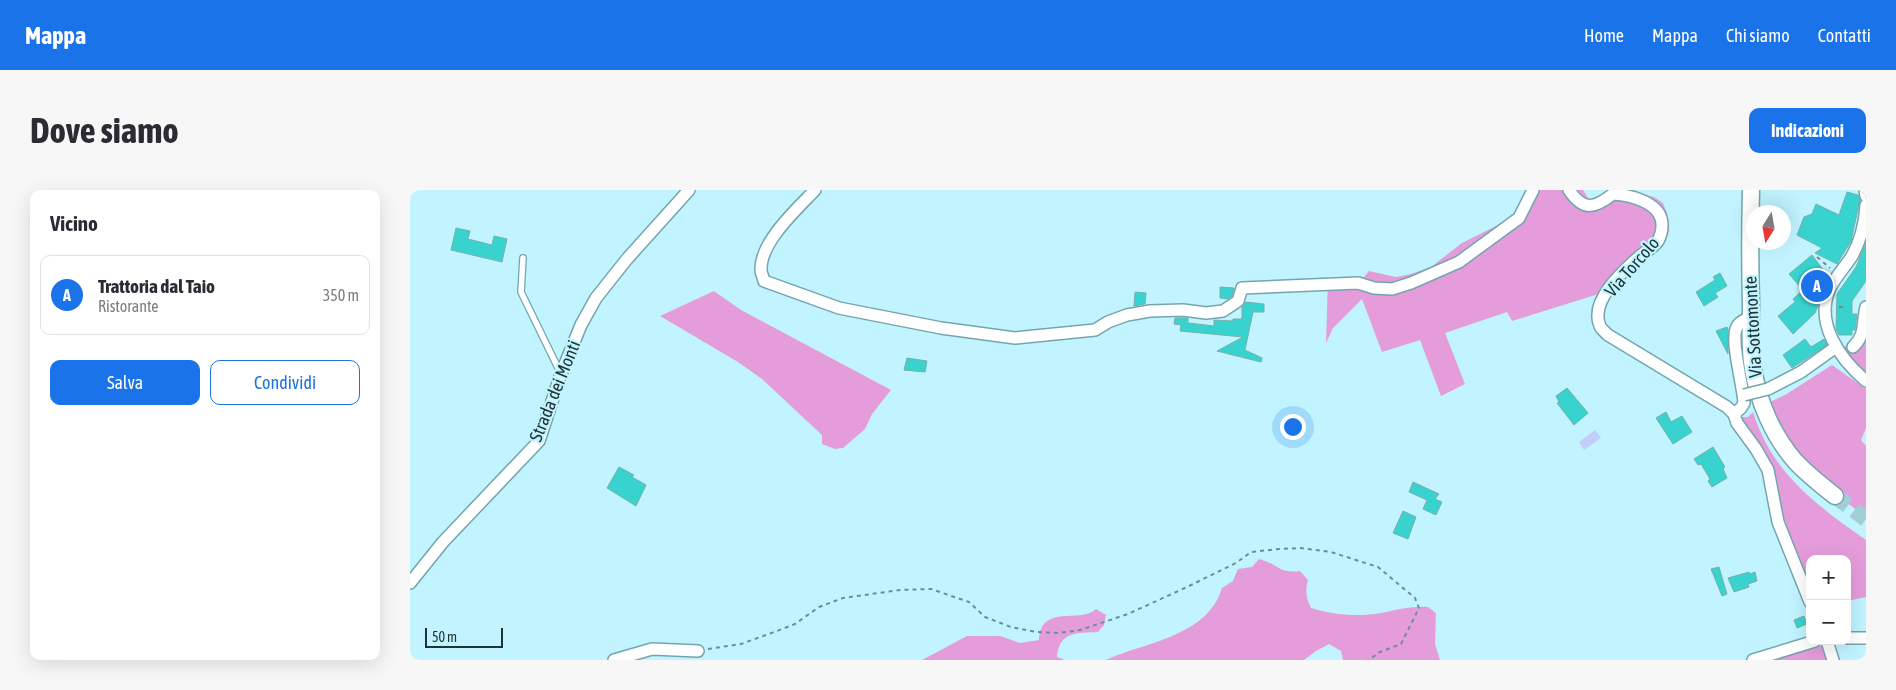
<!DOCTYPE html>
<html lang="it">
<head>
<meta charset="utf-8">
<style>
  :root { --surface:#fff; --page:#f7f7f7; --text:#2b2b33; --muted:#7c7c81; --line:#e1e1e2; --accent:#1a73e8 }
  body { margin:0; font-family:"Asap Condensed",sans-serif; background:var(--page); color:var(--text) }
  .controls { position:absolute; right:15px; bottom:15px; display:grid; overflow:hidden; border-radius:10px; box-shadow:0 5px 20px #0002 }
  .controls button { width:45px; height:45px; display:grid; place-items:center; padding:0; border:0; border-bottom:1px solid var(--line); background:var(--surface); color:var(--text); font:25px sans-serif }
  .compass { position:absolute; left:1336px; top:15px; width:45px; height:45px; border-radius:50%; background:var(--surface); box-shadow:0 5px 20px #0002; rotate:191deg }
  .scale { position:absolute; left:15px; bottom:12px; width:78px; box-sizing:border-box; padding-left:5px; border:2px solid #203438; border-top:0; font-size:14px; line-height:18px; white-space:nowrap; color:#203438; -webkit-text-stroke:4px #c1f4ff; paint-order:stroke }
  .you { position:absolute; left:882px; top:236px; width:18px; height:18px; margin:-12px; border:4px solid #fff; border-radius:50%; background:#1a73e8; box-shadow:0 0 0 8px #1a73e833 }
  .badge { display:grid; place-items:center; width:32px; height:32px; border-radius:50%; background:var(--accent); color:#fff; font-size:16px; font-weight:700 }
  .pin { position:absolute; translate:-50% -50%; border:2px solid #fff; box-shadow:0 1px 5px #0006 }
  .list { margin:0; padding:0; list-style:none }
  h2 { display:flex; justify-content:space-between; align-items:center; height:65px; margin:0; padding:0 20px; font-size:21px }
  h2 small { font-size:16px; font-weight:400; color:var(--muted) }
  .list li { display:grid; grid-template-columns:32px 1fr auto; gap:15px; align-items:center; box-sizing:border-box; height:80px; margin:0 10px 10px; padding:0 10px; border:1px solid var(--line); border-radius:10px }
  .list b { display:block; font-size:19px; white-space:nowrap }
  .list p { margin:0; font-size:16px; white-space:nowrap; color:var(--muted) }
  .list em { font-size:16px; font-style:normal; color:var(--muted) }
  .actions { display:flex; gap:10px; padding:15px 20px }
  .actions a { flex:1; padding:11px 0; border:1px solid var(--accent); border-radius:10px; text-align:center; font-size:18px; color:var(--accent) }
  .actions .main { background:var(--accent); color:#fff }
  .map { position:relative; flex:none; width:1456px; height:470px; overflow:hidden; border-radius:10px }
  header { display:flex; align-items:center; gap:30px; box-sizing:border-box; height:70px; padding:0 25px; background:var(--accent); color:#fff }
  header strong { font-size:24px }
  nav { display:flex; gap:28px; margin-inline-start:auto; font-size:18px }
  .intro { display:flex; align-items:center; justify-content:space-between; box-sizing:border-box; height:120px; padding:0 30px }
  h1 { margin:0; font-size:35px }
  .button { padding:12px 22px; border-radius:10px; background:var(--accent); color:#fff; font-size:18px; font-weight:700 }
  main { display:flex; gap:30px; padding:0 30px }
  aside { flex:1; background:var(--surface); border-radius:10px; box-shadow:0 5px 20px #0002 }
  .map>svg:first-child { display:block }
  .green { fill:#e59cda }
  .water { fill:#c1cef9 }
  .building { fill:#38d3ce; stroke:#7aaeab }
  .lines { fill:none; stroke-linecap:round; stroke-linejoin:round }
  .secondary-tunnel { stroke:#a1ced7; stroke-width:16; stroke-dasharray:16 8; stroke-linecap:butt }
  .lane-casing { stroke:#74a5af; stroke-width:8 }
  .street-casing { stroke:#74a5af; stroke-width:14 }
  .secondary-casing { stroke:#74a5af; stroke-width:19 }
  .path { stroke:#6c8f96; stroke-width:2; stroke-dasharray:4 4; stroke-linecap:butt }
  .lane { stroke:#fff; stroke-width:5.5 }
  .street { stroke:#fff; stroke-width:11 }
  .secondary { stroke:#fff; stroke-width:16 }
  .street-bridge-casing { stroke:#74a5af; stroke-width:14; stroke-linecap:butt }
  .street-bridge { stroke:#fff; stroke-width:11 }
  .labels { text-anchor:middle; stroke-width:4.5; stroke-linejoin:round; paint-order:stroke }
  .street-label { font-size:18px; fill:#203438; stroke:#c1f4ff }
</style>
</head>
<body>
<header>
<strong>Mappa</strong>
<nav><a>Home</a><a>Mappa</a><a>Chi siamo</a><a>Contatti</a></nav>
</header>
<div class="intro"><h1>Dove siamo</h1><a class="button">Indicazioni</a></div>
<main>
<aside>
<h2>Vicino<small></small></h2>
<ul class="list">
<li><span class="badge">A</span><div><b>Trattoria dal Taio</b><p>Ristorante</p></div><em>350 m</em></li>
</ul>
<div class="actions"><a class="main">Salva</a><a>Condividi</a></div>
</aside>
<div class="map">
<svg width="1456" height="470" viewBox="0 0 1456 470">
  <rect width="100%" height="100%" fill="#c1f4ff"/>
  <g class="green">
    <path d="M1119,0H1173L1180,11L1215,0L1244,7L1253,13L1257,23L1259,41L1256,51L1236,65L1195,102L1102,131L1097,122L1035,143L1055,194L1031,206L1010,150L972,162L952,109L923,138L916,153L918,88L954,87L959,81L986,87L1001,84L1021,77L1052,53L1104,27Z"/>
    <path d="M304,101L331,120L481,200L462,224L455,239L433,258L425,259L412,254V245L352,189L328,172L250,126Z"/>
    <path d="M1456,138V185L1432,159Z"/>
    <path d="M1422,175L1456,199V238L1451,250L1456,256V327L1407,290L1367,234L1360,212L1375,205Z"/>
    <path d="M1343,222C1362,283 1406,315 1456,350V407L1437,411V369H1400L1399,419L1377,367L1359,287L1327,242L1331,227H1338Z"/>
    <path d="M849,369C869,374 868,384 890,381L898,390C895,401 896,408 901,418C923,425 948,427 971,423C987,420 1001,416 1018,417L1026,423L1025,454L1030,470H933L931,461L919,454L906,461L894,470H696C735,452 797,447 812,398L823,391L828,379L842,377Z"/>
    <path d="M686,419L696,425L694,435L688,442C667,443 649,441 647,467L655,470H512L557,446H590L610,453L629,450C631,413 671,434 686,419Z"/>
    <path d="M1407,456H1415L1419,470H1350Z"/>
  </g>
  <path class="water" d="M1185,240L1191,248L1174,260L1169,252Z"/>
  <g class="building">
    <path d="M1437,2L1448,5L1450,10L1441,51L1427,74L1405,63L1412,58L1387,45L1394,27L1402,24L1406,14L1429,25Z"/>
    <path d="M46,38L60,41L58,49L82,55L84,46L97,49L92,72L41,60Z"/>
    <path d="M1456,53V91L1442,111V124H1447L1445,140H1442V145H1429L1426,139L1427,104L1446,77Z"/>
    <path d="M1402,65L1418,86L1413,96L1401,108L1408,115L1405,123L1383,144L1368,126L1385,112L1383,109L1393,100L1379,84Z"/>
    <path d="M1310,83L1317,96L1305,103L1308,107L1294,116L1286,102L1305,90L1303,87Z"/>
    <path d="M810,97L824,98L822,106L818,109L810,108Z"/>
    <path d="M725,102L736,103L735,114L724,116Z"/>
    <path d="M836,112L854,114V122H843L835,160L852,168L851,172L807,161L833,147L770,141L771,135L764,134L765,128H778V133L804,136V130L822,131L823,129H832V117Z"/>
    <path d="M1317,137L1318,139V164L1306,141Z"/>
    <path d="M1395,149L1401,157L1414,149L1417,155L1382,178L1373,165Z"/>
    <path d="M497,168L517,171L515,182L494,180Z"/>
    <path d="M1157,198L1178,223L1164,235L1147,213L1149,212L1146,206Z"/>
    <path d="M1256,222L1261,232L1272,226L1282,242L1263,254L1246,228Z"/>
    <path d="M1303,257L1315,277L1313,279L1317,288L1302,297L1298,291L1300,289L1291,274L1288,275L1284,269Z"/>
    <path d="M209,277L224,285L222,287L236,295L226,316L197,298Z"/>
    <path d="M1003,292L1029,304L1025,309L1032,312L1026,325L1013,319L1017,310L999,302Z"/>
    <path d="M993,321L1006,327L998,349L983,343Z"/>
    <path d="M1309,377L1317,404L1312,406L1301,379Z"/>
    <path d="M1339,382L1340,384L1345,382L1347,391L1338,394L1339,397L1324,402L1318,388Z"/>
    <path d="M1394,426L1397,434L1387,438L1384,430Z"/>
  </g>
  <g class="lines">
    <path class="secondary-tunnel" d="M1425,306L1456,329"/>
    <defs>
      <path id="lane" d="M113,68L111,102L150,182"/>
      <g id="street">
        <path d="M405,0C387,19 350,52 351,80C351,83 353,87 354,91L429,118L531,138L605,148L685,140L698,132L717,125L740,121L773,120L796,123L813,121L828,111L832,98L948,93L964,98L982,99L1001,93L1049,72L1109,28L1123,0"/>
        <path d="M1159,0C1173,21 1184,19 1203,4C1221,5 1253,13 1252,36C1252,41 1250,47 1248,51C1244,57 1235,62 1230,66C1213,81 1179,111 1190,136C1191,139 1195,142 1198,145L1317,217L1324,224L1331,218L1334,213C1333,195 1321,154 1326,139C1328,132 1335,130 1341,127"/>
        <path d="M1455,0L1456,6"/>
        <path d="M1456,15C1455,32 1451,50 1442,66C1435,77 1426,86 1420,98C1404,133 1430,169 1456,191"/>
        <path d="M1443,157C1456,145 1452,133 1456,117"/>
        <path d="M1358,199L1391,182L1426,157"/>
        <path d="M1324,224L1327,233L1346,259L1358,280L1368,332L1400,412"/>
        <path d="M0,393L33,352L129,251L151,184L171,135L186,108L217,69L279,0"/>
        <path d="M1437,448H1456"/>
        <path d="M1417,451L1423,470"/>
        <path d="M204,470L242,459L288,461"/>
        <path d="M1343,470L1405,451"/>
      </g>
      <path id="secondary" d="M1341,0C1340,38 1340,76 1341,114C1341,135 1339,158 1343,178C1348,211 1363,246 1385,271C1397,284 1411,295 1425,306"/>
    </defs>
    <use href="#lane" class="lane-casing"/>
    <use href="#street" class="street-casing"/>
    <use href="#secondary" class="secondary-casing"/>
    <g class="path">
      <path d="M1407,67L1420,78"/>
      <path d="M1429,117H1434"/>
      <path d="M298,459L331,454L367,441L385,434L409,417L433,408L490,400L521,399L559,412L575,427L601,437L626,442L649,443L670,440L718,424L777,397L826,373L841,362L869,359L890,358L921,362L968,377L1005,408L1009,418L991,454L970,462L959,470"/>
    </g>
    <use href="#lane" class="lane"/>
    <use href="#street" class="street"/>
    <use href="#secondary" class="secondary"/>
    <defs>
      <path id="street-bridge" d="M1334,205L1358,199"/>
    </defs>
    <use href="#street-bridge" class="street-bridge-casing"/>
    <use href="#street-bridge" class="street-bridge"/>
  </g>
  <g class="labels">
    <g class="street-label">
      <text transform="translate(1222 77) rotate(-49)" y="6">Via Torcolo</text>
      <text transform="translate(1343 137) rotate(-93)" y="6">Via Sottomonte</text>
      <text transform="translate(145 201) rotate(-68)" y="6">Strada dei Monti</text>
    </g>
  </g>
</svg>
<div class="controls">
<button>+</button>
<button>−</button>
</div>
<svg class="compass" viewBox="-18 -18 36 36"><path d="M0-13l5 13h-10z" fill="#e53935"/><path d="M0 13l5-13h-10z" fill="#7c7c81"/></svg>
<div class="scale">50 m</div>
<div class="you"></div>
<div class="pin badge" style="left:1407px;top:96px">A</div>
</div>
</main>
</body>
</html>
